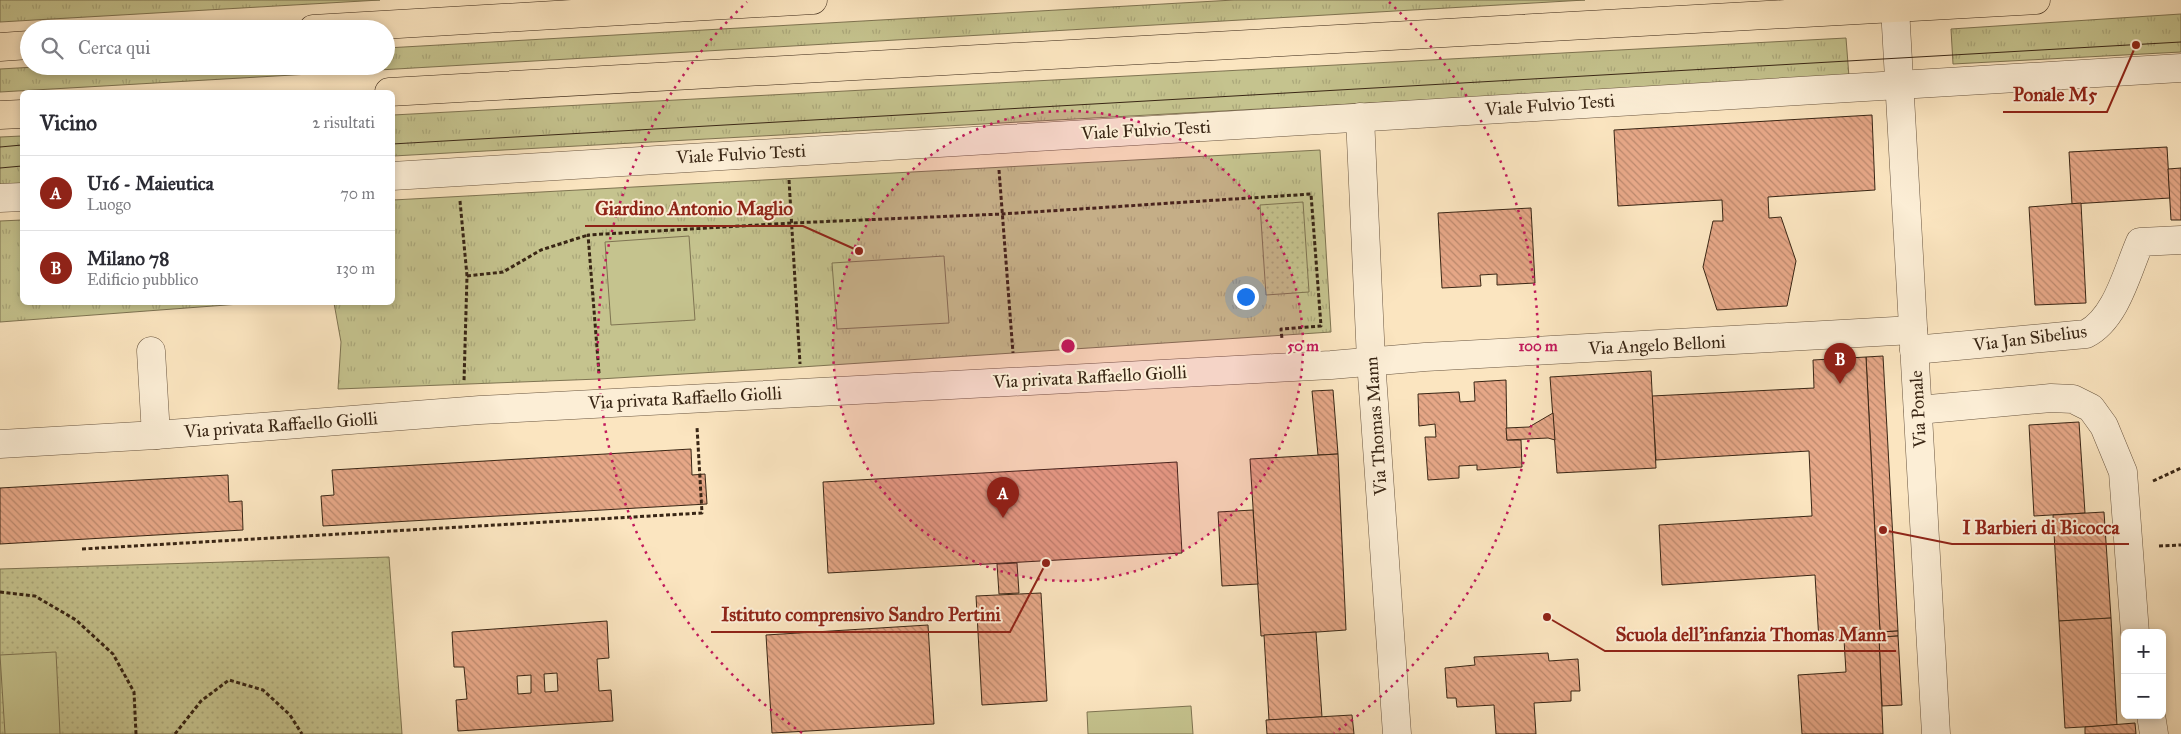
<!DOCTYPE html>
<html lang="it">
<head>
<meta charset="utf-8">
<style>
  :root { --surface:#fff; --page:#f2f2f3; --text:#2b2b33; --muted:#7c7c81; --line:#e1e1e2; --accent:#8f2418 }
  body { margin:0; font-family:"IM FELL Great Primer",serif; background:var(--page); color:var(--text) }
  .controls { position:absolute; right:15px; bottom:15px; display:grid; overflow:hidden; border-radius:8px; box-shadow:0 2px 8px #0003 }
  .controls button { width:45px; height:45px; display:grid; place-items:center; padding:0; border:0; border-bottom:1px solid var(--line); background:var(--surface); color:var(--text); font:25px sans-serif }
  .you { position:absolute; left:1245px; top:296px; width:18px; height:18px; margin:-12px; border:4px solid #fff; border-radius:50%; background:#1a73e8; box-shadow:0 0 0 8px #1a73e833 }
  .badge { display:grid; place-items:center; width:32px; height:32px; border-radius:50%; background:var(--accent); color:#fff; font-size:16px; font-weight:700 }
  .pin { position:absolute; translate:-50% -41px; filter:drop-shadow(0 1px 2px #0008) }
  .pin::after { content:''; position:absolute; top:26px; width:18px; height:15px; background:inherit; clip-path:polygon(0 0,100% 0,50% 100%) }
  .list { margin:0; padding:0; list-style:none }
  h2 { display:flex; justify-content:space-between; align-items:center; height:65px; margin:0; padding:0 20px; font-size:21px }
  h2 small { font-size:16px; font-weight:400; color:var(--muted) }
  .list li { display:grid; grid-template-columns:32px 1fr auto; gap:15px; align-items:center; box-sizing:border-box; height:75px; padding:0 20px; border-top:1px solid var(--line) }
  .list b { display:block; font-size:19px; white-space:nowrap }
  .list p { margin:0; font-size:16px; white-space:nowrap; color:var(--muted) }
  .list em { font-size:16px; font-style:normal; color:var(--muted) }
  .icon { flex:none; width:28px; height:28px; fill:none; stroke:currentColor; stroke-width:2; stroke-linecap:round; stroke-linejoin:round }
  .map { position:relative; flex:none; width:2181px; height:734px; overflow:hidden }
  .search { position:absolute; background:var(--surface); box-shadow:0 2px 8px #0003; left:20px; top:20px; width:375px; height:55px; display:flex; align-items:center; gap:12px; box-sizing:border-box; padding:0 18px; border-radius:28px; color:var(--muted); font-size:19px }
  .panel { position:absolute; background:var(--surface); box-shadow:0 2px 8px #0003; left:20px; top:90px; width:375px; height:215px; border-radius:8px }
  .map>svg:first-child { display:block }
  .grass { fill:url(#grass-tufts); stroke:#7f7452 }
  .park { fill:url(#park-dots); stroke:#7f7452 }
  .pitch { fill:#c5c38e; stroke:#7f7452 }
  .building { fill:url(#building-back-hatch); stroke:#392615; fill-rule:evenodd }
  .lines { fill:none; stroke-linecap:round; stroke-linejoin:round }
  .minor-casing { stroke:#6a5640; stroke-width:29 }
  .major-casing { stroke:#392615; stroke-width:29 }
  .path { stroke:#392615; stroke-width:3; stroke-dasharray:4 2.5; stroke-linecap:butt }
  .minor { stroke:#fceed6; stroke-width:28 }
  .major { stroke:#fbe5c0; stroke-width:28 }
  .tram { stroke:#392615; stroke-width:1 }
  .ring { fill:none; stroke:#c2185b; stroke-width:2.5; stroke-dasharray:2.5 5 }
  .labels { text-anchor:middle; stroke-width:4; stroke-linejoin:round; paint-order:stroke }
  .street-label { font-size:18px; fill:#392615; stroke:#fceed6 }
  .centre { fill:#c2185b; stroke:#fceed6; stroke-width:2.5 }
  .ring-label { font-size:15px; text-anchor:middle; font-weight:bold; fill:#c2185b; stroke:#fceed6; stroke-width:4; stroke-linejoin:round; paint-order:stroke }
  .leader { fill:none; stroke:#8f2418; stroke-width:2 }
  .callout-dot { fill:#8f2418; stroke:#fceed6; stroke-width:2 }
  .callout-label { font-size:19px; text-anchor:middle; font-weight:bold; fill:#8f2418; stroke:#fceed6; stroke-width:4; stroke-linejoin:round; paint-order:stroke }
</style>
</head>
<body>
<div class="map">
<svg width="2181" height="734" viewBox="0 0 2181 734">
  <defs>
    <pattern id="grass-tufts" width="24" height="20" patternUnits="userSpaceOnUse" patternTransform="scale(1.25)"><rect width="24" height="20" fill="#c5c38e"/><path d="M3 7l-1-3M5 7V3M7 7l1-3M15 17l-1-3M17 17v-4M19 17l1-3" fill="none" stroke="#aaa77a"/></pattern>
    <pattern id="park-dots" width="8" height="8" patternUnits="userSpaceOnUse" patternTransform="scale(1.25)"><rect width="8" height="8" fill="#c5c38e"/><path d="M2 2h.1M6 6h.1" fill="none" stroke="#aaa77a" stroke-width="1.8" stroke-linecap="round"/></pattern>
    <pattern id="building-back-hatch" width="6" height="6" patternUnits="userSpaceOnUse" patternTransform="scale(1.25)"><rect width="6" height="6" fill="#e6a787"/><path d="M-1 5l2 2M0 0l6 6M5-1l2 2" fill="none" stroke="#bb886d"/></pattern>
  </defs>
  <rect width="100%" height="100%" fill="#fbe5c0"/>
  <filter id="stains"><feTurbulence type="fractalNoise" baseFrequency=".004" numOctaves="4"/><feColorMatrix values="0 0 0 0 .2 0 0 0 0 .09 0 0 0 0 .02 0 0 0 .5 -.17"/></filter>
  <radialGradient id="worn" r=".72"><stop offset=".6" stop-color="#630" stop-opacity="0"/><stop offset="1" stop-color="#630" stop-opacity=".3"/></radialGradient>
  <g class="grass">
    <path d="M0,0H380L0,22Z"/>
    <path d="M1234,0H1585L0,92V69L53,66H386V48Z"/>
    <path d="M2181,14V52L1953,64L1951,29Z"/>
    <path d="M1846,38L1849,77L393,156V115Z"/>
    <path d="M22,136V185L0,186V137Z"/>
    <path d="M1320,150L1331,332L801,367L599,379L338,389L341,342L334,303L392,302L393,200Z"/>
    <path d="M22,220V302L253,303L0,322V221Z"/>
  </g>
  <g class="park">
    <path d="M1303,202L1309,292L1266,295L1260,205Z"/>
    <path d="M389,557L402,734H0V569Z"/>
  </g>
  <g class="pitch">
    <path d="M689,236L695,320L611,325L605,242Z"/>
    <path d="M944,256L949,323L837,329L832,263Z"/>
    <path d="M56,652L60,734H5L0,655Z"/>
    <path d="M1191,706L1193,734H1088L1087,712Z"/>
  </g>
  <g class="building">
    <path d="M1872,115L1875,190L1768,197L1769,218L1781,217L1796,261L1787,306L1717,310L1703,267L1713,221H1723L1722,200L1618,206L1614,130Z"/>
    <path d="M2167,147L2170,198L2072,204L2069,152Z"/>
    <path d="M2181,168V220H2171L2168,169Z"/>
    <path d="M2081,203L2086,303L2035,305L2029,207Z"/>
    <path d="M1531,208L1535,283L1497,285V274L1480,275L1481,286L1442,288L1438,213Z"/>
    <path d="M1883,356L1898,631L1880,632L1866,357Z"/>
    <path d="M1866,357L1880,632L1898,631V636L1819,641L1815,575L1662,585L1659,525L1812,516L1809,451L1656,460L1652,396L1814,388L1813,360Z"/>
    <path d="M1651,371L1656,468L1557,473L1550,377Z"/>
    <path d="M1506,380L1507,440H1521L1522,467L1477,470V465L1459,466V478L1428,480L1425,437H1436L1435,424L1419,426L1418,394L1459,392L1460,402L1475,401L1474,382Z"/>
    <path d="M1333,390L1338,454L1318,455L1312,391Z"/>
    <path d="M1553,413L1555,440L1548,438L1507,440L1506,428L1529,427Z"/>
    <path d="M2079,422L2085,513L2034,516L2029,425Z"/>
    <path d="M691,449L692,475L705,474L707,504L323,526L321,496L334,495L332,470Z"/>
    <path d="M1338,454L1346,630L1261,636L1250,459Z"/>
    <path d="M1177,462L1182,553L828,573L823,482Z"/>
    <path d="M228,475L229,502L242,501L243,530L0,544V488Z"/>
    <path d="M1253,510L1258,584L1222,586L1218,512Z"/>
    <path d="M2104,512L2111,618L2059,621L2053,515Z"/>
    <path d="M1017,563L1019,593L999,594L997,564Z"/>
    <path d="M1041,593L1047,701L982,705L976,596Z"/>
    <path d="M2111,618L2117,725L2065,728L2059,621Z"/>
    <path d="M607,621L609,658L597,659L599,691L611,690L613,721L458,731L456,700L467,699L464,667H454L452,632ZM557,673L558,691L545,692L544,674ZM531,675V693L518,694L517,676Z"/>
    <path d="M928,625L934,724L772,733L766,635Z"/>
    <path d="M1316,632L1322,717L1269,720L1264,635Z"/>
    <path d="M1898,636L1902,705L1882,706L1879,637Z"/>
    <path d="M1879,637L1883,734H1802L1798,675L1846,672L1844,640Z"/>
    <path d="M1548,653L1549,661L1578,659L1580,691H1571V701L1534,703L1536,734H1496L1494,705L1457,707L1456,698H1447L1445,668L1475,665L1474,657Z"/>
    <path d="M1352,715L1354,734H1267L1266,720Z"/>
    <path d="M2135,723L2136,734H2085V727Z"/>
  </g>
  <g class="lines">
    <defs>
      <g id="minor">
        <path d="M1895,8L1936,734"/>
        <path d="M1360,117L1371,360L1397,734"/>
        <path d="M392,176L2181,68"/>
        <path d="M0,198L22,197"/>
        <path d="M1914,350L2086,334C2116,319 2127,272 2140,242L2181,240"/>
        <path d="M151,351L156,435"/>
        <path d="M1918,410L2051,398L2073,399L2091,408L2104,426L2123,472L2135,633"/>
        <path d="M0,444L156,435L480,410L1331,365L1425,357L1913,330"/>
        <path d="M2151,715L2154,734"/>
      </g>
      <g id="major">
        <path d="M313,29L813,0"/>
        <path d="M0,47L29,45"/>
        <path d="M389,92L2036,0"/>
        <path d="M0,115L22,114"/>
      </g>
    </defs>
    <use href="#minor" class="minor-casing"/>
    <use href="#major" class="major-casing"/>
    <g class="path">
      <path d="M999,170L1013,353"/>
      <path d="M789,180L800,364"/>
      <path d="M460,201L467,276L464,382"/>
      <path d="M467,276L503,272L541,250L588,235"/>
      <path d="M599,373L588,235L792,223L1002,214L1311,194L1321,326L1281,329L1282,339"/>
      <path d="M2153,481L2181,468"/>
      <path d="M2159,546L2181,545"/>
      <path d="M82,549L702,513L697,427"/>
      <path d="M0,592L35,596L76,620L113,654L134,692L136,734"/>
      <path d="M175,734L201,701L229,680L263,690L290,715L302,734"/>
    </g>
    <use href="#minor" class="minor"/>
    <use href="#major" class="major"/>
    <g class="tram">
      <path d="M392,144L2181,42"/>
      <path d="M0,147L22,145"/>
      <path d="M0,168L22,166"/>
    </g>
  </g>
  <circle cx="1068" cy="346" r="235" fill="#c2185b" fill-opacity=".12"/>
  <g class="ring">
    <circle cx="1068" cy="346" r="235"/>
    <path d="M802 733A470 470 0 0 1 747 2M1389 2A470 470 0 0 1 1334 733"/>
  </g>
  <g class="labels">
    <g class="street-label">
      <text transform="translate(1550 105) rotate(-4)" y="6">Viale Fulvio Testi</text>
      <text transform="translate(1146 130) rotate(-3)" y="6">Viale Fulvio Testi</text>
      <text transform="translate(741 154) rotate(-3)" y="6">Viale Fulvio Testi</text>
      <text transform="translate(2030 338) rotate(-7)" y="6">Via Jan Sibelius</text>
      <text transform="translate(1657 345) rotate(-3)" y="6">Via Angelo Belloni</text>
      <text transform="translate(1090 377) rotate(-3)" y="6">Via privata Raffaello Giolli</text>
      <text transform="translate(685 398) rotate(-3)" y="6">Via privata Raffaello Giolli</text>
      <text transform="translate(1918 409) rotate(-93)" y="6">Via Ponale</text>
      <text transform="translate(281 425) rotate(-4)" y="6">Via privata Raffaello Giolli</text>
      <text transform="translate(1376 426) rotate(-94)" y="6">Via Thomas Mann</text>
    </g>
  </g>
  <circle cx="1068" cy="346" r="8" class="centre"/>
  <g class="ring-label">
    <text x="1303" y="351">50 m</text>
    <text x="1538" y="351">100 m</text>
  </g>
  <path class="leader" d="M2136 45L2107 112H2003M859 251L803 226H585M1883 530L1952 544H2129M1046 563L1010 632H711M1547 617L1605 651H1896"/>
  <g class="callout-dot">
    <circle cx="2136" cy="45" r="5"/>
    <circle cx="859" cy="251" r="5"/>
    <circle cx="1883" cy="530" r="5"/>
    <circle cx="1046" cy="563" r="5"/>
    <circle cx="1547" cy="617" r="5"/>
  </g>
  <g class="callout-label">
    <text x="2055" y="101">Ponale M5</text>
    <text x="694" y="215">Giardino Antonio Maglio</text>
    <text x="2041" y="534">I Barbieri di Bicocca</text>
    <text x="861" y="621">Istituto comprensivo Sandro Pertini</text>
    <text x="1751" y="641">Scuola dell'infanzia Thomas Mann</text>
  </g>
  <rect width="100%" height="100%" filter="url(#stains)"/>
  <rect width="100%" height="100%" fill="url(#worn)"/>
</svg>
<div class="controls">
<button>+</button>
<button>−</button>
</div>
<div class="you"></div>
<div class="pin badge" style="left:1003px;top:518px">A</div>
<div class="pin badge" style="left:1840px;top:384px">B</div>
<div class="search"><svg class="icon" aria-label="search" viewBox="0 0 24 24"><circle cx="10" cy="10" r="6"/><path d="M15 15l6 6"/></svg>Cerca qui</div>
<section class="panel">
<h2>Vicino<small>2 risultati</small></h2>
<ul class="list">
<li><span class="badge">A</span><div><b>U16 - Maieutica</b><p>Luogo</p></div><em>70 m</em></li>
<li><span class="badge">B</span><div><b>Milano 78</b><p>Edificio pubblico</p></div><em>130 m</em></li>
</ul>
</section>
</div>
</body>
</html>
